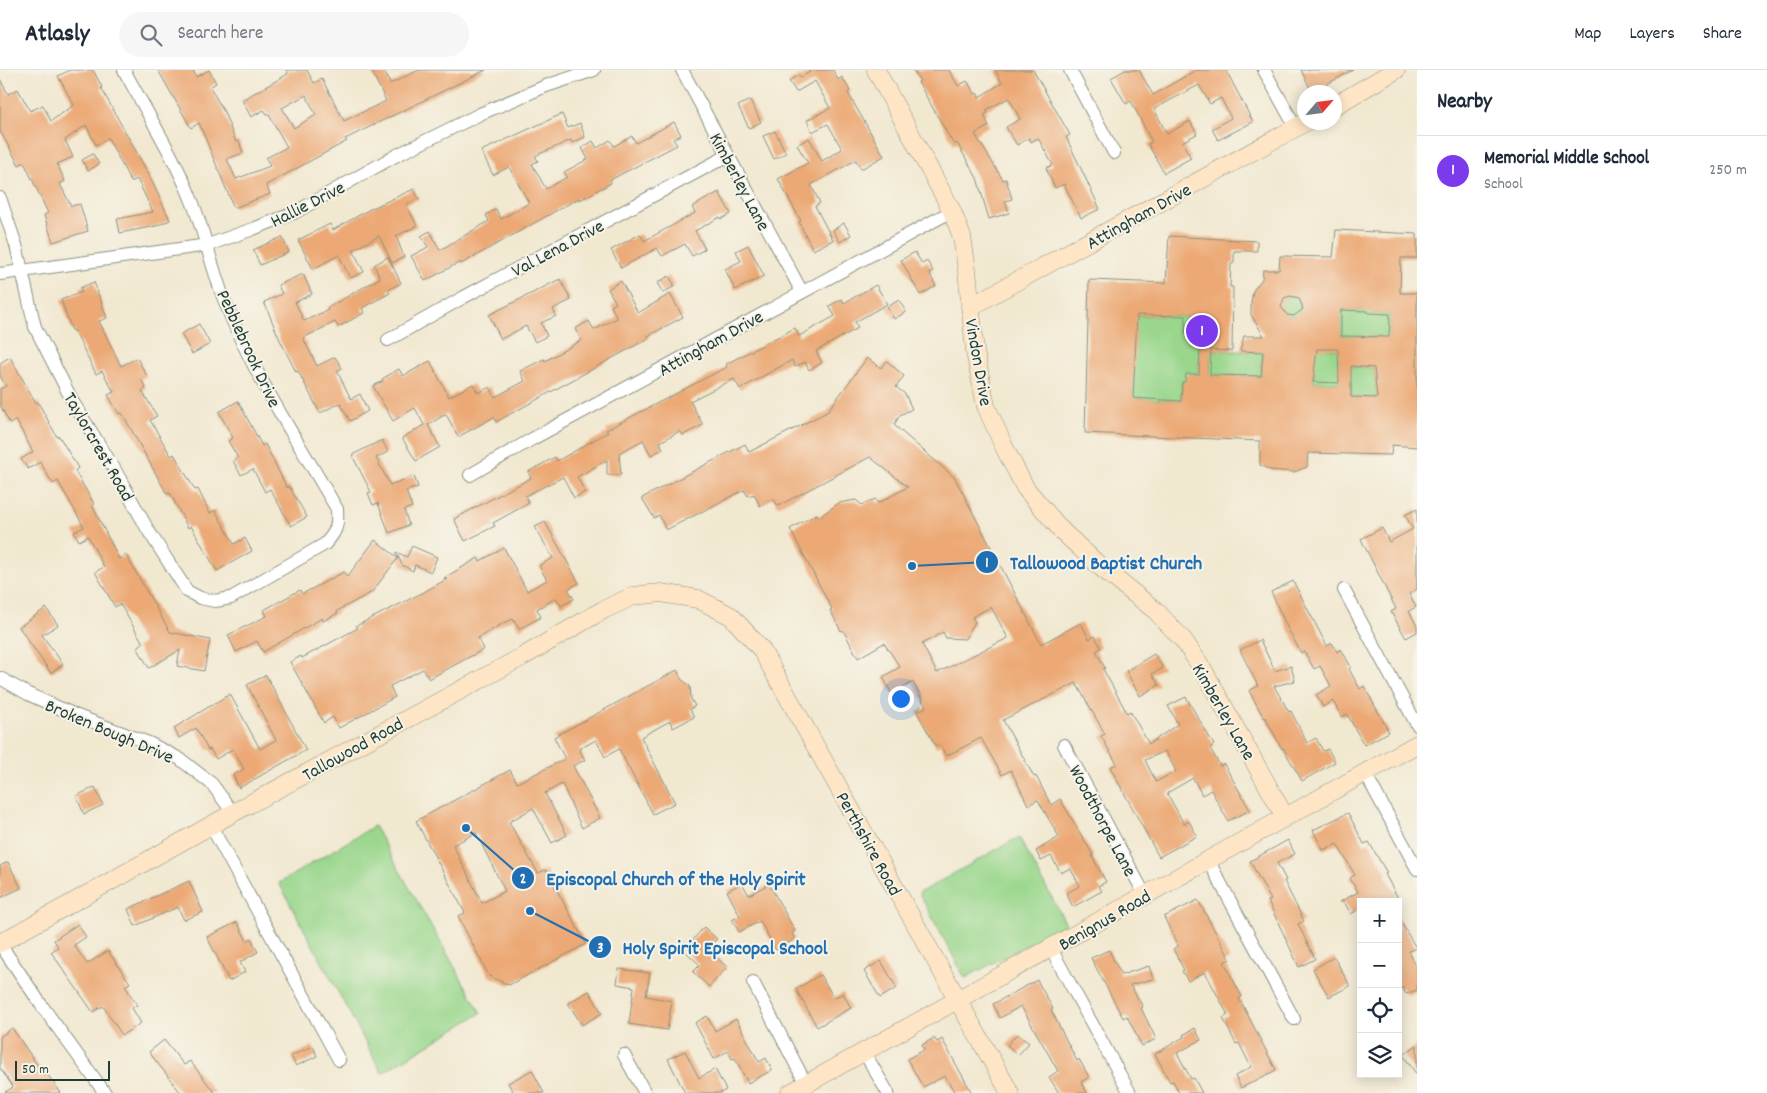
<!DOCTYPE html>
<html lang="en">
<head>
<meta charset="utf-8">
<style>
  :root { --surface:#fff; --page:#f6f6f7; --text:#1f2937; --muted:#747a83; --line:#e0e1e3; --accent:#7c3aed }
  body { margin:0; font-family:Dekko,sans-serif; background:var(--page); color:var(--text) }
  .controls { position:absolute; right:15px; bottom:15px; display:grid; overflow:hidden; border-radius:0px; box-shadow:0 2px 12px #0003 }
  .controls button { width:45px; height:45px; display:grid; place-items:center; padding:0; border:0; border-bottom:1px solid var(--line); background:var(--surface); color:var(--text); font:25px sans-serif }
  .compass { position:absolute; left:1297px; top:15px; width:45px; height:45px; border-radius:50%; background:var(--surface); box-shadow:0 2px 12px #0003; rotate:62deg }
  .scale { position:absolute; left:15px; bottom:12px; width:95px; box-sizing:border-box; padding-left:5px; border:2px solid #1f3d34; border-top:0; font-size:14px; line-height:18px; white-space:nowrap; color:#1f3d34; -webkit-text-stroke:4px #f7f3e8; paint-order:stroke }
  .you { position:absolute; left:900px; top:628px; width:18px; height:18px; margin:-12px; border:4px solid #fff; border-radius:50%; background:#1a73e8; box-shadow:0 0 0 8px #1a73e833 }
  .badge { display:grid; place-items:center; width:32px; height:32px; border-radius:50%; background:var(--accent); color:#fff; font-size:16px; font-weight:700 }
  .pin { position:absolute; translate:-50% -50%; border:2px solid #fff; box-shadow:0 1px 5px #0006 }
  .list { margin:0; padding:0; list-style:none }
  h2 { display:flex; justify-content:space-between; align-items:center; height:65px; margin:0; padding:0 20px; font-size:21px }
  h2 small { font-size:16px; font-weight:400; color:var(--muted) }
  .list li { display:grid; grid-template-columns:32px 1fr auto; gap:15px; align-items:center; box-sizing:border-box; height:70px; padding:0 20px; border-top:1px solid var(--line) }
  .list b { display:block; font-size:19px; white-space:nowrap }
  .list p { margin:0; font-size:16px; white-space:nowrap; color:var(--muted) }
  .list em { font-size:16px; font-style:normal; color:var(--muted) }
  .icon { flex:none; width:28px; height:28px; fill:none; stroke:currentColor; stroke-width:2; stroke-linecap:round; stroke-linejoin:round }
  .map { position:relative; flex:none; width:1417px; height:1023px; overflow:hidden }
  header { display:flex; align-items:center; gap:30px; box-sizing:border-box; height:70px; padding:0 25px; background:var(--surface); border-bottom:1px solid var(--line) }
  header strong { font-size:24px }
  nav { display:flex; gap:28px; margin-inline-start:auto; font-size:18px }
  .search { width:350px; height:45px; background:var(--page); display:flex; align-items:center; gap:12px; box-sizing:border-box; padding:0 18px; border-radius:28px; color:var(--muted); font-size:19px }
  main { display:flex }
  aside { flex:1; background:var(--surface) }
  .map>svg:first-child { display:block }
  .green { fill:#9ad78d; stroke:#5c8a60 }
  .building { fill:#eca975; fill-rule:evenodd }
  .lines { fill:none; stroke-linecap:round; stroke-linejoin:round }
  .street-casing { stroke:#889282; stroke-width:14 }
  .secondary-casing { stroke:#889282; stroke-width:19 }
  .street { stroke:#fff; stroke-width:12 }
  .secondary { stroke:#fee5c5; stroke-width:18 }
  .labels { text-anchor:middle; stroke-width:4; stroke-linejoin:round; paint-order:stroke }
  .street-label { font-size:19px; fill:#1f3d34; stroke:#f7f3e8 }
  .leader { fill:none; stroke:#1f6fb2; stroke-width:2 }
  .callout-dot { fill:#1f6fb2; stroke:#f7f3e8; stroke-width:2 }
  .mark-label { font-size:15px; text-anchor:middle; font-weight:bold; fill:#fff }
  .callout-label { font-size:20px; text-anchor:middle; font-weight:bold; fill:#1f6fb2; stroke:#f7f3e8; stroke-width:4; stroke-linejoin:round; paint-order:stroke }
</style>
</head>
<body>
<header>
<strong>Atlasly</strong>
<div class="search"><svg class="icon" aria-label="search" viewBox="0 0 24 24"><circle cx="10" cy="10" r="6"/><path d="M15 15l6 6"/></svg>Search here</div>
<nav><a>Map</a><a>Layers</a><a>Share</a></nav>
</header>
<main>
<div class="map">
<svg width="1417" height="1023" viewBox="0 0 1417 1023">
  <rect width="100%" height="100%" fill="#f7f3e8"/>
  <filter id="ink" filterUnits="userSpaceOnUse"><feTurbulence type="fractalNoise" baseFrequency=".02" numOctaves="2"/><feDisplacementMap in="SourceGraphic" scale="10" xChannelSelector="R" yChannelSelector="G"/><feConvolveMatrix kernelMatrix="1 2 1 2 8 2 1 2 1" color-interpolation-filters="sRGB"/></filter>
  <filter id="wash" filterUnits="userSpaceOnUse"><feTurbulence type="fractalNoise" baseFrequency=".0096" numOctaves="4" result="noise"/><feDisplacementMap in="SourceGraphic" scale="20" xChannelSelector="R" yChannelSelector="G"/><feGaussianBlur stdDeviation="1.12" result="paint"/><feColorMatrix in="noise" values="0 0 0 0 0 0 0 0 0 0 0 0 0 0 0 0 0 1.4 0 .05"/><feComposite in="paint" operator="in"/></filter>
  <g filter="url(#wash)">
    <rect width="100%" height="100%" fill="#f1e8d0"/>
    <g class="green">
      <circle cx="1291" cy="236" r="10"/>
      <path d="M1341,240L1368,241L1369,243L1390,244L1389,272L1381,267L1341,266Z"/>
      <path d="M1133,245L1186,246L1185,264L1189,265L1188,272L1200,274L1199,304L1182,312L1181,331L1129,328Z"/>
      <path d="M1296,278L1338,279L1339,296L1374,298L1377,328L1351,327V313L1313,312L1315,294Z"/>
      <path d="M1211,280L1263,282L1261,306L1210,305Z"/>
      <path d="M374,756L481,943L382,1003L279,813Z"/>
      <path d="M1019,767L1066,854L965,908L919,823Z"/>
    </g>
    <g id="blocks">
      <g class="building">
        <path d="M70,0H93L102,17L101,18L148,103L170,150L156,156L120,163L117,149L153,142L137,109L131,112L108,68L96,75L86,55L65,70L73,87L57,94L65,111L60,114L71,136L80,134L88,161L53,172L44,145L48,143L24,92L19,95L0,61V9L8,24L18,19L30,41L43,35L51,51L74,35L58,6Z"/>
        <path d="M158,0H193L196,7L209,0L216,13L210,17L224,42L236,72L239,71L243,83L227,89L236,109L270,96L266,88L287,77L269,45L268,46L264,40L251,47L242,30L288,4L286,0H307L314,13L322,9L344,51L386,31L371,0H384L390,14L419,0H486L345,69L347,71L266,115L270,124L234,138L199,53L191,58ZM306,25L316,45L294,58L282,38Z"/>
        <path d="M809,0H833L838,10L842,7L850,21L848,23L884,86L861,99L856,90L811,115L820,133L815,136L833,170L813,180L799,152L801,151L778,109L808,93L797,75L809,68L822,91L842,79L828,54L812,62L807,50L830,38L815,11L796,22L789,11L799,5L801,7L810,2Z"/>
        <path d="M913,0H949L958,16L967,11L975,24L977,23L979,27L1002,13L995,0H1033L1070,65L1066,67L1100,139L1081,148L1064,114L1055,118L1046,98L1053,95L1038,68L1031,72L1029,68L1017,75L1006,57L1020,49L1009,28L986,40L988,43L984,45L989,56L975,64L1003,110L1006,109L1012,129L1005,131L1009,143L989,149L977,108L957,73L954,75L918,12L920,11Z"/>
        <path d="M1125,0H1139L1153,25L1196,0H1226L1253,52L1218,70L1212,59L1231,48L1221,28L1210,34L1199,15L1154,39L1167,64L1190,51L1197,64L1182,72L1191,88L1164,103L1148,74L1152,72L1131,31L1126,34L1111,8Z"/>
        <path d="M1301,0H1353L1312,22Z"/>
        <path d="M750,30L761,52L749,58L738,36Z"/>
        <path d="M562,44L568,58L580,53L585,67L572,73L571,70L535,86L538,91L532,94L546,119L567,107L564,102L588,89L582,78L593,71L597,78L610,70L614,76L632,66L636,73L674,52L681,65L673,69L677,75L610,110L611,113L580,130L579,128L461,194L460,192L425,211L411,186L428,177L421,166L430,161L440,180L489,151L486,145L496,139L501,149L529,133L509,97L493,105L481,81Z"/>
        <path d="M775,61L786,83L774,89L763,66Z"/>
        <path d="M93,84L99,94L88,101L82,90Z"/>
        <path d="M414,119L419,129L406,134L417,156L396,166L404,187L392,193L379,166L353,180L364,202L350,208L339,185L313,199L298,170L330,154L333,160L370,139Z"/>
        <path d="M719,122L731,144L721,149L720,147L695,161L705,179L692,186L685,174L662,186L657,178L621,198L611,180L640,164L644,171L695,143L692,137Z"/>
        <path d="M844,153L851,165L840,172L833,160Z"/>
        <path d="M1336,160L1417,164V188H1401L1400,223H1417V377L1392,375L1391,385L1308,383L1307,397L1294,402L1270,400L1260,395V371L1085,363L1089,210L1166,213L1169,166L1257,171V181H1234V193L1231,194L1230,217H1233L1232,281L1211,280L1210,305L1261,306L1263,282L1240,281L1244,266H1264L1251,245V233L1253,221L1262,209L1263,200H1279L1280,186L1333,187ZM1290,226L1299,228L1303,239L1294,246L1287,245L1281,237L1284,228ZM1341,240L1368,241V243L1390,244L1389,267L1341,266ZM1137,245L1186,246L1185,264L1189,265L1188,272L1200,274L1199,304H1186L1185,312H1182L1181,331L1133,328ZM1317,279H1338L1339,313L1313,312ZM1351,296L1374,298L1377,328L1351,327Z"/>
        <path d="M282,167L289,182L260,195L253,180Z"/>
        <path d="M748,175L764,206L735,220L725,199L741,191L736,181Z"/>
        <path d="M915,182L922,194L927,191L933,201L929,203L936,216L920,225L901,190Z"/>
        <path d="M388,187L401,213L388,220L390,223L362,238L364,243L338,257L335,252L303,268L317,296L335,287L342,298L337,301L351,329L360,324L368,341L350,351L340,333L320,343L298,301L296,302L280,270L264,232L282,224L278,215L303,204L312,224L295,232L304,251L328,240L327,238L380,208L374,195Z"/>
        <path d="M669,206L675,216L663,223L657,213Z"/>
        <path d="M560,209L571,230L553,239L556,246L541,253L547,266L535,272L526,256L501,269L489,245Z"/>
        <path d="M621,211L638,243L670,224L683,247L648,266L649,268L496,352L494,347L458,367L446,344L428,355L440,377L416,391L402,368L424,355L415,338L393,351L373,316L383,311L382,309L399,299L403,306L430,291L449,327L473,314L478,323L490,317L495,327L525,311L520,301L544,289L545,291L582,270L575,259L589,251L594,260L617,248L611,236L616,233L608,219Z"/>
        <path d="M94,212L107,248L99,251L121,296L137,288L147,306L141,309L146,318L142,321L157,346L150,350L171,386L174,384L195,420L198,419L210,443L215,440L234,474L245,468L252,481L217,501L191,456L188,458L170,423L167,424L122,343L119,344L108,325L114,322L102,301L96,304L74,260L72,261L61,230L82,222L80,218Z"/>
        <path d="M876,215L887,234L855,252L858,258L816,281L822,293L809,300L805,292L795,297L792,290L740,319L734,309L690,331L703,355L683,365L680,361L660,372L663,379L651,385L643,370L619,383L621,405H607V390L577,407L585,422L574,428L563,407L525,426L529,433L493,453L495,456L465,471L454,449L531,408L528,402L555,387L557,391L608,362L606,360L727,297L726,294L795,258L799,266L835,246L829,236L842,229L844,233Z"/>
        <path d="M899,230L906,242L894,249L887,237Z"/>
        <path d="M199,254L210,274L192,284L181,264Z"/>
        <path d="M10,287L36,333L38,332L57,367L59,366L78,398L75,401L94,434L92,435L119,489L126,485L170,562L210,570L204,601L177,596L180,580L149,598L137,577L143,573L120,534L115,537L95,502L104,497L88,466L79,471L74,462L84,457L58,411L53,414L40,392L28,399L21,389L33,382L16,350L10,354L0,335V319L6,316L0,306V293Z"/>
        <path d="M867,288L881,298L887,291L904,306L896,317L905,324L912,339L900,345L894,355L955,408L1041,574L1081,553L1089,569L1095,566L1101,578L1096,581L1105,598L1103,599L1127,643L1130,641L1149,674L1178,654L1168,636L1186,627L1214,675L1210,678L1220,696L1224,694L1250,740L1228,751L1211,720L1202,725L1193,708L1167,723L1184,754L1189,751L1197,766L1159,787L1110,697L1117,694L1101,666L1105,664L1076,613L1003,650L1034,707L1036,706L1051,735L1060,729L1093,785L1092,786L1106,812L1098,816L1102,821L1073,837L1066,823L1080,816L1070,798L1061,803L1051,786L1041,791L1036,781L1059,767L1038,730L1028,735L1011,700L1002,705L981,668L946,686L940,675L936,677L917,642L926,637L913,612L892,624L883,607L900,597L884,573L858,588L843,560L841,561L830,540L832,539L790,459L817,444L819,447L839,433L856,430L862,435L875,429L878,433L908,417L870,387L778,436L773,428L760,436L754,424L748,426L744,420L666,460L659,445L654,448L642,428L745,374L749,382L827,342ZM991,537L1008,568L937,603L922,574L943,562L946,568L965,569L975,552L972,547ZM1165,681L1176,701L1156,712L1145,690Z"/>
        <path d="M238,331L262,376L265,374L287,418L289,416L307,447L291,456L270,419L265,422L253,399L241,405L233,391L238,388L228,371L233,368L219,342Z"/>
        <path d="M382,370L388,382L376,388L390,415L414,406L418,417L406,421L412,437L404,440L409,455L389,463L378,433L373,435L368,423L371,422L352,385Z"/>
        <path d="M1417,439V519L1409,524L1416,537L1409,541L1417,556V562L1406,568L1391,542L1396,539L1361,469L1382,458L1389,472L1413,459L1405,445Z"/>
        <path d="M545,452L579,513L568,519L574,529L561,536L556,528L537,539L541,547L519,559L513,549L502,554L478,568L484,579L429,609L423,599L390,616L395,627L339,658L333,647L324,653L290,592L301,586L302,588L358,558L356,556L424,522L447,509L444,508L478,488L480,491L504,478L527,521L547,510L539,496L553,488L535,457Z"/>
        <path d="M375,470L398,488L372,522L337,541L338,543L323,551L322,548L263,582L257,571L236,582L228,565L267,546L264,540L300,520L302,524L344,502L347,507Z"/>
        <path d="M412,476L437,487L431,502L415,495L413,501L402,495L396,482L407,487Z"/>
        <path d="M1293,511L1327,576L1332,573L1337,582L1341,579L1351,597L1349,599L1360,619L1364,616L1389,662L1364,675L1347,644L1342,647L1333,631L1323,637L1316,625L1331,616L1320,596L1314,599L1304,581L1301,583L1287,557L1271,522Z"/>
        <path d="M46,538L58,555L42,565L63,594L51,603L19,557Z"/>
        <path d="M1260,570L1275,601L1291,596L1295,611L1274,616L1289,642L1291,641L1307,673L1316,668L1323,681L1328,679L1335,692L1302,711L1283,678L1282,679L1265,647L1264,648L1249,621L1258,616L1240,580Z"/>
        <path d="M1154,584L1163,598L1152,604L1159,615L1140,626L1126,601Z"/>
        <path d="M677,600L681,609L690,616L691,629L695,636L690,639L694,647L673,658L670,651L641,667L675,733L653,744L619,679L605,687L596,670L579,679L585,690L573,696L600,748L582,758L562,714L545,723L567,765L552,773L533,738L509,752L538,803L546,800L586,874L509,915L489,906L458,846L465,843L416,751L510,700L517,713L565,689L554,667ZM476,763L505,821L482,833L453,775Z"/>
        <path d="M266,605L306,680L239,718L233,705L244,699L233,679L216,689L210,679L208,680L196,658L179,668L174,658L230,624L260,679L276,670L247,615Z"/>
        <path d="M95,717L103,735L84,744L76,726Z"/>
        <path d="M1348,743L1364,774L1369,772L1387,803L1385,804L1400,832H1361V838L1351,844L1344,832H1340L1358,822L1350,808L1355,805L1337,774L1323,780L1313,760Z"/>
        <path d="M1288,770L1295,784L1277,793L1286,810L1284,811L1304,851L1298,854L1315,889L1299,897L1268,831L1271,830L1250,791Z"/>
        <path d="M8,792L21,818L0,828V796Z"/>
        <path d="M189,811L203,842L184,850L178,837L135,856L128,839Z"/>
        <path d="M742,813L749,825L769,814L795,861L792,863L795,869L776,880L760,851L739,862L732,850L740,846L727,821Z"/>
        <path d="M1198,830L1230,889L1224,892L1242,927L1239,928L1276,1000L1241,1018L1235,1006L1251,997L1239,973L1236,974L1223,948L1228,945L1205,902L1188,911L1182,901L1184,900L1173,879L1178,876L1164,847Z"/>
        <path d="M1398,847L1416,878L1409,881L1417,899V920L1406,924L1402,917L1398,918Z"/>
        <path d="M237,852L247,871L251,868L258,882L240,892L245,902L229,911L207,867Z"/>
        <path d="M78,854L86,867L74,875L87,894L108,881L130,913L125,916L137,935L132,938L141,953L122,965L103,936L93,942L51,882L58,877L54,870Z"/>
        <path d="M704,857L717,869L707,879L727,897L709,917L693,902L700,895L684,880Z"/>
        <path d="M1109,880L1121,905L1149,896L1153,909L1130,915L1143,937L1141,938L1156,969L1142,976L1127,946L1123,948L1091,888Z"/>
        <path d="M1334,887L1350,916L1329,927L1313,899Z"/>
        <path d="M881,891L897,918L880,928L864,901Z"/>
        <path d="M619,899L650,903L646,926L672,931L667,960L629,954L634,917L617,914Z"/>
        <path d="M820,905L834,928L843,923L851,938L817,957L796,919Z"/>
        <path d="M1037,910L1053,939L1051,940L1077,991L1079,989L1089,1007L1081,1012L1087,1023H1059L1049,1007L1058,1001L1021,936L1000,948L993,934Z"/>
        <path d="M589,921L602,943L582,955L568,933Z"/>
        <path d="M707,946L715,961L736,949L759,992L766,988L772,1000L748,1013L735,988L732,989L728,981L714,989L695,953Z"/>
        <path d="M12,958L45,1006L47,1004L61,1023H4L13,1017L0,998V967Z"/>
        <path d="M1195,958L1201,970L1177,983L1191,1009L1194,1008L1202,1023H1179L1173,1011L1170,1012L1155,984L1184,967L1183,965Z"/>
        <path d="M1017,964L1029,973L1018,985L1007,975Z"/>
        <path d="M934,968L937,972L942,969L972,1023H955L945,1006L923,1017L907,989L924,980L922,975Z"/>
        <path d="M164,970L184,995L190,991L215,1023H181L149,982Z"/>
        <path d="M1417,975V1005L1403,985Z"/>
        <path d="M313,976L317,986L296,996L291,986Z"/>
        <path d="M685,981L699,1008L715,999L726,1020L720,1023H685L668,989Z"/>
        <path d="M532,1000L544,1023H514L508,1013Z"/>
      </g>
    </g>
  </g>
  <g filter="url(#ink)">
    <use href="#blocks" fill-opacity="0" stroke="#889282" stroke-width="1"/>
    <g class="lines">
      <defs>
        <g id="street">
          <path d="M682,0L802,222"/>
          <path d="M1070,0L1114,83"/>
          <path d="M1264,0L1296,58"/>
          <path d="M0,128L16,175L35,257L74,334L115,400L148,460L187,521L200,528L215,531L231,528L325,474C337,461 338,456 337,439C299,373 252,303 225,232C212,199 205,164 192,131C174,86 147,43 124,0"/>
          <path d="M0,204L208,175L253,159L294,143L395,86L480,44L546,16L594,0"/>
          <path d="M388,270L464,227L727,86"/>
          <path d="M470,405L534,368L952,141"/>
          <path d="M1344,520L1417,655"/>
          <path d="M0,608L28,624L75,645L149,673L180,689L212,714L233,743"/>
          <path d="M1064,675L1145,825"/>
          <path d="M1365,703L1417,799"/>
          <path d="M211,756L339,990"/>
          <path d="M1208,790L1294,949"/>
          <path d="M0,874L42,936L105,1023"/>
          <path d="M1051,879L1130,1023"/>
          <path d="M753,912L806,1014"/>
          <path d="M864,982L888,1023"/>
          <path d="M624,985L645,1023"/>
        </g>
        <g id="secondary">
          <path d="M876,0L952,141L962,167L967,200L975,282L986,336L1005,379L1026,419L1063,462L1103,499L1156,541L1184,571L1204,601L1285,747"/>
          <path d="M1334,36L1396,0"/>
          <path d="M970,237L1306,52"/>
          <path d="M0,873L233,743L522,587L603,540L633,526L661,523L698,529L731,546L761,579L1010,1023"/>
          <path d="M790,1023L1417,674"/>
        </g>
      </defs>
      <use href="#street" class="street-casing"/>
      <use href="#secondary" class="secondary-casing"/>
      <use href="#street" class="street"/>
      <use href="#secondary" class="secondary"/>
    </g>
  </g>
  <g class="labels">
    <g class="street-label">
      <text transform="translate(741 111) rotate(62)" y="7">Kimberley Lane</text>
      <text transform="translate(307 133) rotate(-27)" y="7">Hallie Drive</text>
      <text transform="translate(1138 145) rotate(-29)" y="7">Attingham Drive</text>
      <text transform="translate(557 177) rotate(-28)" y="7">Val Lena Drive</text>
      <text transform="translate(710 272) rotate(-29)" y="7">Attingham Drive</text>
      <text transform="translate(250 278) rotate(65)" y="7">Pebblebrook Drive</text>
      <text transform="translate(980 292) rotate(80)" y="7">Vindon Drive</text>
      <text transform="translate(100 376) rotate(60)" y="7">Taylorcrest Road</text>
      <text transform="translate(1225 641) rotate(60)" y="7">Kimberley Lane</text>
      <text transform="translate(110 660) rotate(23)" y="7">Broken Bough Drive</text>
      <text transform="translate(352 678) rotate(-29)" y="7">Tallowood Road</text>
      <text transform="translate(1104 750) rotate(62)" y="7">Woodthorpe Lane</text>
      <text transform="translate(870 773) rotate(61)" y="7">Perthshire Road</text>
      <text transform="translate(1104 849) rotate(-30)" y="7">Benignus Road</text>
    </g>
  </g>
  <path class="leader" d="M912 496L987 492M466 758L523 808M530 841L600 877"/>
  <g class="callout-dot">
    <circle cx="912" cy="496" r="5"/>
    <circle cx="466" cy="758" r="5"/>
    <circle cx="530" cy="841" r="5"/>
    <circle cx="987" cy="492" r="12"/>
    <circle cx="523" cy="808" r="12"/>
    <circle cx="600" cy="877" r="12"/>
  </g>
  <g class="mark-label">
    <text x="987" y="497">1</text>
    <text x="523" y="813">2</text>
    <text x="600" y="882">3</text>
  </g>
  <g class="callout-label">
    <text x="1106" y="499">Tallowood Baptist Church</text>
    <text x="676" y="815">Episcopal Church of the Holy Spirit</text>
    <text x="725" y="884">Holy Spirit Episcopal School</text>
  </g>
</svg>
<div class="controls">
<button>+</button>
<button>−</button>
<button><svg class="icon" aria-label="locate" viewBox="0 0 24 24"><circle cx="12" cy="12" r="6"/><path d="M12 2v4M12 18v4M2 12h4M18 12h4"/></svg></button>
<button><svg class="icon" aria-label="layers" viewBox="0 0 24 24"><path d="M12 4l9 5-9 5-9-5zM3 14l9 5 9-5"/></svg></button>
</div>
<svg class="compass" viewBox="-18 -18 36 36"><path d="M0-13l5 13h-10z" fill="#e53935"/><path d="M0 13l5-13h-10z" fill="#747a83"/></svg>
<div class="scale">50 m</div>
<div class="you"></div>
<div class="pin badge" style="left:1202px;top:261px">1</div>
</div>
<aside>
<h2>Nearby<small></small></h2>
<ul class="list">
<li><span class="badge">1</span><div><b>Memorial Middle School</b><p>School</p></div><em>250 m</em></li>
</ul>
</aside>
</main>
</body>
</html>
